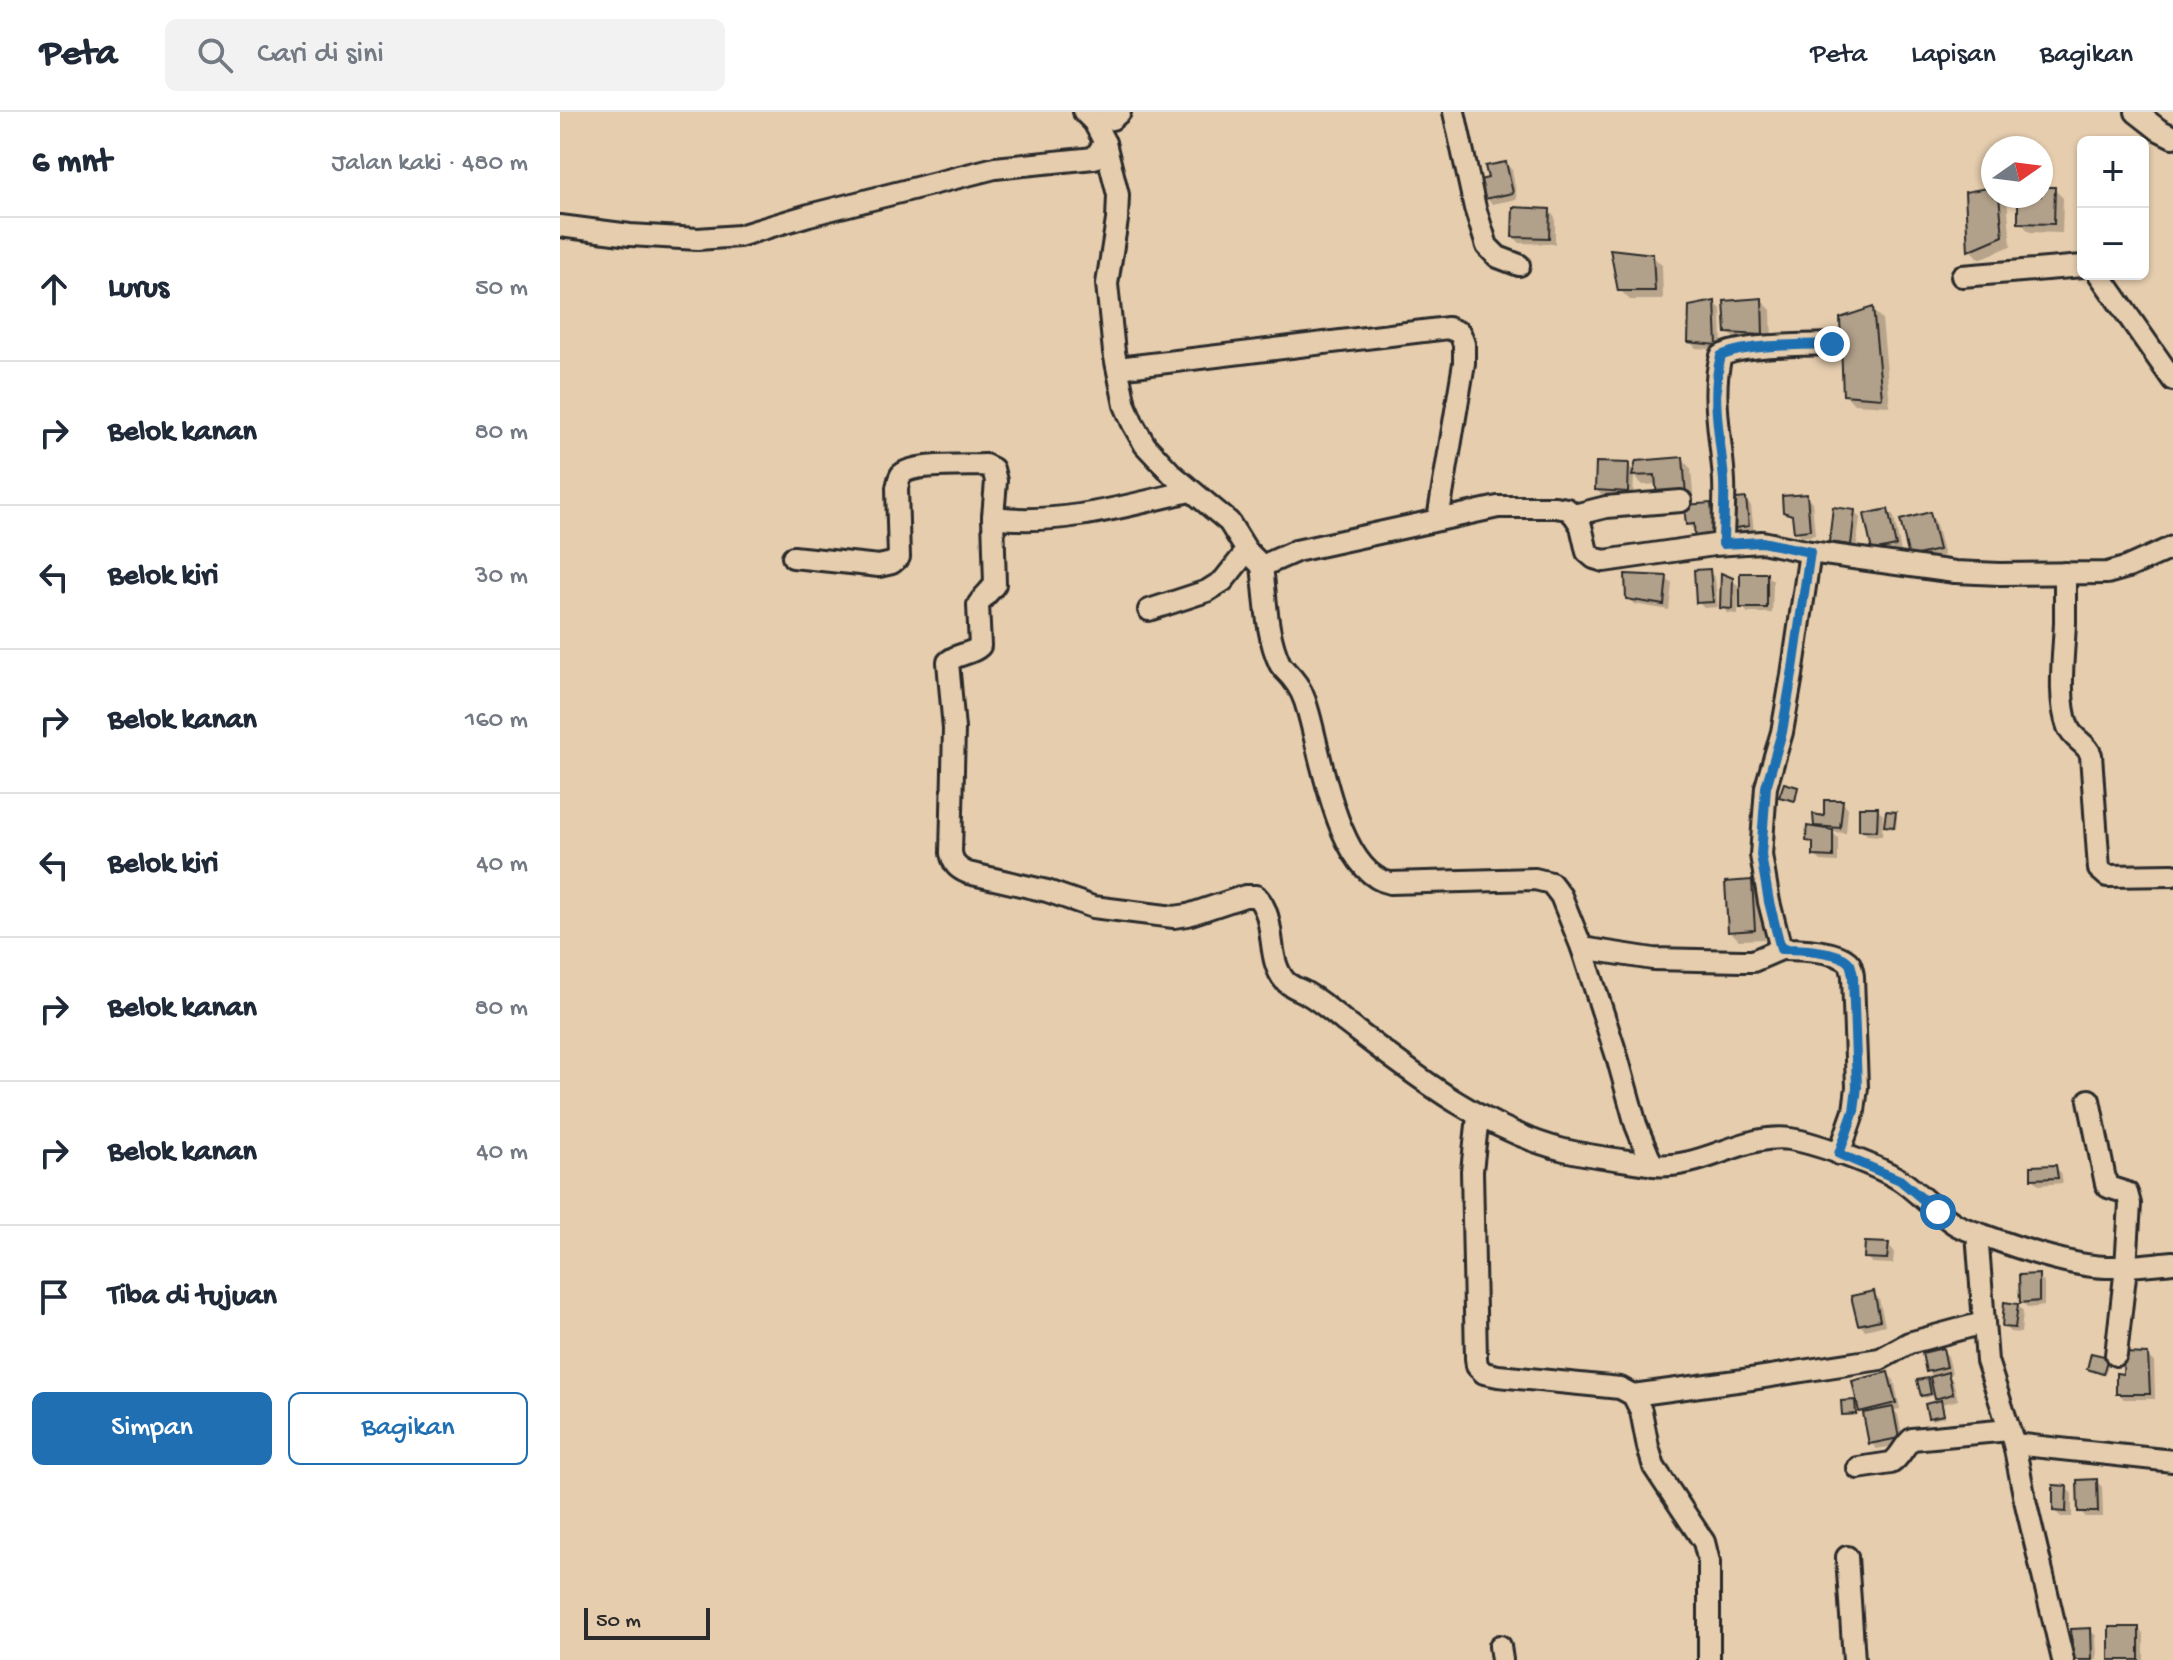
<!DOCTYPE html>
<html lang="id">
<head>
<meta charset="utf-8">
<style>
  :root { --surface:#fff; --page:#f2f2f3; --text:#1f2937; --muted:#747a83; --line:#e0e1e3; --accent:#1f6fb2 }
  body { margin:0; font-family:"Gochi Hand",sans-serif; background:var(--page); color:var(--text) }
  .controls { position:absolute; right:24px; top:24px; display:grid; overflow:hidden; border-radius:12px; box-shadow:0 2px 6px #0004 }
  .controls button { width:72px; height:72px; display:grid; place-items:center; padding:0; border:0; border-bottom:2px solid var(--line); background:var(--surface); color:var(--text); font:40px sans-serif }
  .compass { position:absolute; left:1421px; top:24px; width:72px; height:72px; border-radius:50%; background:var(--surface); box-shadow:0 2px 6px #0004; rotate:76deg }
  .scale { position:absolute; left:24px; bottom:20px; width:126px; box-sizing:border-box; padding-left:8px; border:4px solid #2b2b2b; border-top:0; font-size:22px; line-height:28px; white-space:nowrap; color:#2b2b2b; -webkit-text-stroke:6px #e5cdae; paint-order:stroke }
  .stop { position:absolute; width:24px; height:24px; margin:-18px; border:6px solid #1f6fb2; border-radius:50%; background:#fff }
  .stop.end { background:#1f6fb2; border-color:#fff; box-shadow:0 2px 8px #0008 }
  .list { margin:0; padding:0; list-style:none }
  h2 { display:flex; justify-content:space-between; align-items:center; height:104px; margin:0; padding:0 32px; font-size:34px }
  h2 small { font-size:26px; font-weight:400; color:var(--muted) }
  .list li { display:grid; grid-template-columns:52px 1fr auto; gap:24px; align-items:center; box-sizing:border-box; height:144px; padding:0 32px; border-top:2px solid var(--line) }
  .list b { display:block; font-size:30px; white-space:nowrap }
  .list em { font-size:26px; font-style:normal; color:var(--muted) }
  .actions { display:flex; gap:16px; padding:24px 32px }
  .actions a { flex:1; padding:18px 0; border:2px solid var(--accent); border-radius:12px; text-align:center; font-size:28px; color:var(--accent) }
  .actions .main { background:var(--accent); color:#fff }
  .icon { flex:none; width:44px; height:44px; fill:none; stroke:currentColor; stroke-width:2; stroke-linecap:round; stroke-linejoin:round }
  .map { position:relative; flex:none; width:1613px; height:1548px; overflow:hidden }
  header { display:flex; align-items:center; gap:48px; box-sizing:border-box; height:112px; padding:0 40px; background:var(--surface); border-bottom:2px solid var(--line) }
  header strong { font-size:38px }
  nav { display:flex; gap:44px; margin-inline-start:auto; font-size:28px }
  .search { width:560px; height:72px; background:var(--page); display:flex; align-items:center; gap:20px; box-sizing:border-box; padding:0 28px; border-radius:12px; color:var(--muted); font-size:30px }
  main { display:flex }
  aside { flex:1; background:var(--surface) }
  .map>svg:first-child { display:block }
  .shadow { fill:#0003 }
  .building { fill:#b1a08a; stroke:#2b2b2b; stroke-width:2 }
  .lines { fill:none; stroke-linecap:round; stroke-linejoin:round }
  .minor-casing { stroke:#2b2b2b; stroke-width:26 }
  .minor { stroke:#e5cdae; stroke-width:20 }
  .route { stroke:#1f6fb2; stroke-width:10 }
</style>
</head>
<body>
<header>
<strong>Peta</strong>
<div class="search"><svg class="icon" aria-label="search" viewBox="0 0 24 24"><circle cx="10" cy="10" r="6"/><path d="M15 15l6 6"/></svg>Cari di sini</div>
<nav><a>Peta</a><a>Lapisan</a><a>Bagikan</a></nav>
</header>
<main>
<aside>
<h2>6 mnt<small>Jalan kaki · 480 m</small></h2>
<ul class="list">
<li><svg class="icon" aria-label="ahead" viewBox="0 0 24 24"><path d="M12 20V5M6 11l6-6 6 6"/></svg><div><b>Lurus</b></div><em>50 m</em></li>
<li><svg class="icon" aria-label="right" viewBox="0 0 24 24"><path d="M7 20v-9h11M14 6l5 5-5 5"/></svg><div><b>Belok kanan</b></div><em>80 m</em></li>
<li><svg class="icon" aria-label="left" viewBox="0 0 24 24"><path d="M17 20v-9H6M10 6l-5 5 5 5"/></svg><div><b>Belok kiri</b></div><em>30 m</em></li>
<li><svg class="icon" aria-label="right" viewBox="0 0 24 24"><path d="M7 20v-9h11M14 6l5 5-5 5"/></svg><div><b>Belok kanan</b></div><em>160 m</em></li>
<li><svg class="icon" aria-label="left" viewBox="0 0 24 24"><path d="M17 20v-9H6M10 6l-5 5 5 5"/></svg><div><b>Belok kiri</b></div><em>40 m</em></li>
<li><svg class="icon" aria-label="right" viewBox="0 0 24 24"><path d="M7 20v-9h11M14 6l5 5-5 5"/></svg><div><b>Belok kanan</b></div><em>80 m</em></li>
<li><svg class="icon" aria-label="right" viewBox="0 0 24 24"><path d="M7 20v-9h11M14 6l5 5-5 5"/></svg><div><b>Belok kanan</b></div><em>40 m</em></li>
<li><svg class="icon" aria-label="arrive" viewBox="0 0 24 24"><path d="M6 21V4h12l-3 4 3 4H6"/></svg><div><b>Tiba di tujuan</b></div></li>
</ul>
<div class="actions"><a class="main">Simpan</a><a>Bagikan</a></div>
</aside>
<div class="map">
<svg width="1613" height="1548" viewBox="0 0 1613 1548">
  <rect width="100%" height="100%" fill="#e5cdae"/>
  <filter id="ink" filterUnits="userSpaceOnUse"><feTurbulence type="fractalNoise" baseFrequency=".0125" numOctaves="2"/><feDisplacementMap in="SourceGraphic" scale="16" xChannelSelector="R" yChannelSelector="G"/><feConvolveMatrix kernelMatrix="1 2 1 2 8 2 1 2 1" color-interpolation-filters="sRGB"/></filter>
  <g filter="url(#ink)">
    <g class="shadow">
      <path d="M946,52L952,58L957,87L932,92L926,86Z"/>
      <path d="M1433,77V84H1445L1447,86L1451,134L1420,147L1410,138L1407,82Z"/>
      <path d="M1481,77H1494L1503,86L1502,121L1470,120L1460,110V84H1481Z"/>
      <path d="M989,99L995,105V132L960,131L954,125Z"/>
      <path d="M1092,144L1102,153L1103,188H1070L1060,178Z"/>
      <path d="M1202,189L1211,198L1212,231L1178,230L1168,220Z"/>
      <path d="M1155,191L1161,197L1162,238L1136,236L1130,230Z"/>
      <path d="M1312,198L1322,207L1330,294L1294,292L1285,282Z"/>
      <path d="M1122,347L1131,357L1134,394L1151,393L1157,399L1159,429L1134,418L1128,412L1126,394L1098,372L1083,373L1074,364L1073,385L1043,384L1037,378L1068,353L1075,360Z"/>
      <path d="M1246,384L1252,390L1255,423L1242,425L1236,419L1234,406L1225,399Z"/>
      <path d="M1185,388L1191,394L1194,420L1177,422L1171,416Z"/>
      <path d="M1328,399L1334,405L1341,440L1320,444L1314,438Z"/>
      <path d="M1294,400L1300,406L1296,438L1277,436L1271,430Z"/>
      <path d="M1369,403L1375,409L1384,444L1357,450L1351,444Z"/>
      <path d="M1149,460L1155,466L1158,495L1144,496L1138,490Z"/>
      <path d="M1207,463L1213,469L1212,501H1188L1182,495Z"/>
      <path d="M1106,466L1112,472L1109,498L1074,492L1068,486Z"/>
      <path d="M1172,468L1179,474L1178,502L1168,501L1162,495Z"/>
      <path d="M1282,690L1288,696L1286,721L1272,720L1278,726V750L1261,749L1255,743L1254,734L1248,728L1256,718L1255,705L1266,706Z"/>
      <path d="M1317,697L1323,703L1322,724L1307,723L1301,717Z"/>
      <path d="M1335,702L1337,704L1336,717L1329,716L1326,714Z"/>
      <path d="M1191,770L1201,780L1204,827L1179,828L1170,819Z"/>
      <path d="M1495,1055L1501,1061L1503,1071L1479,1073L1473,1067Z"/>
      <path d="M1328,1133L1334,1139L1333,1152L1312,1151L1306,1145Z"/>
      <path d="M1478,1164L1484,1170V1194L1468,1196L1462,1190Z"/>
      <path d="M1313,1181L1319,1187L1325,1213L1305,1218L1299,1212Z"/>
      <path d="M1457,1193L1463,1199L1461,1221L1450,1220L1444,1214Z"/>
      <path d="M1382,1238L1388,1244L1392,1261L1387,1262L1393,1269L1398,1288L1382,1292L1385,1305L1372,1308L1367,1294L1382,1290L1376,1283L1365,1286L1363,1283L1367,1268L1374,1275L1375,1266L1368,1259Z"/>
      <path d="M1587,1244L1594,1250L1595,1287H1564L1558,1281L1565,1264Z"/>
      <path d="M1547,1247L1549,1249L1545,1263L1529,1256Z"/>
      <path d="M1328,1262L1334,1268L1340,1297L1334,1298L1338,1303L1344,1332L1317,1337L1311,1331L1306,1303L1297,1295L1298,1303L1286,1304L1284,1302L1294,1290L1301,1296Z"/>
      <path d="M1536,1369L1542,1375L1543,1405H1526L1520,1399Z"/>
      <path d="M1506,1376L1512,1382V1405H1501L1495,1399Z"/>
      <path d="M1578,1517L1584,1523V1548H1551Z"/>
      <path d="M1530,1518L1536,1524L1537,1548H1515Z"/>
    </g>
    <g class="building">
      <path d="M946,50L953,81L924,87L920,68L928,66L925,54Z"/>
      <path d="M1433,75V84H1439L1443,124L1408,139L1405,80Z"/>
      <path d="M1481,75H1495L1494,112L1458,111V84H1481Z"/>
      <path d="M953,95L990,97L989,126L952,125Z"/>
      <path d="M1050,137L1093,142L1095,179H1058Z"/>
      <path d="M1202,186L1203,223L1166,221L1164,189Z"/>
      <path d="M1155,189L1157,233L1128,230L1129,194Z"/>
      <path d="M1313,195L1322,286L1283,283L1280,206Z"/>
      <path d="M1123,345L1126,384L1097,387L1095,363L1072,364L1076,349Z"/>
      <path d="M1036,350L1069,351L1068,380L1035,378Z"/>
      <path d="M1247,382L1250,418L1234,420L1232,403L1223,400L1222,384Z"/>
      <path d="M1186,386L1189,414L1169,417L1166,388Z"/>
      <path d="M1151,391L1154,423L1135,431L1134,412L1126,413L1124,393Z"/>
      <path d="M1273,395L1295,398L1291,433L1269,430Z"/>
      <path d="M1328,397L1336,434L1312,439L1304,402Z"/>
      <path d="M1370,400L1379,438L1349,445L1340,408Z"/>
      <path d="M1150,457L1153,490L1136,491L1134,458Z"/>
      <path d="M1161,461L1173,466L1172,497L1160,496Z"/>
      <rect x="1180" y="461" width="27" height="35"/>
      <path d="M1065,462L1107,464L1104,493L1066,487Z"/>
      <path d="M1224,671L1238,675L1235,689L1219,685Z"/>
      <path d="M1264,688H1283L1280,716L1254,714L1253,702L1264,704Z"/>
      <path d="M1299,695H1318L1317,719L1299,718Z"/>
      <path d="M1326,699L1336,700L1334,715L1324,714Z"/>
      <path d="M1247,714L1273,718V745L1253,744V730L1246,729Z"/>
      <path d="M1192,768L1195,818L1168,820L1165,770Z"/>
      <path d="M1496,1053L1498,1066L1471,1067V1054Z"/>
      <path d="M1305,1130L1329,1131L1327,1147L1304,1146Z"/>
      <path d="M1479,1162V1189L1460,1191L1459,1163Z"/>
      <path d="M1314,1179L1320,1208L1298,1213L1291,1184Z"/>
      <path d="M1444,1190L1458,1192L1455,1216L1442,1215Z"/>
      <path d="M1383,1236L1387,1255L1366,1260L1362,1241Z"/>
      <path d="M1531,1241L1548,1245L1543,1262L1527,1257Z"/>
      <path d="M1564,1241L1588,1242L1590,1282H1556V1261L1563,1262Z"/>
      <path d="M1328,1260L1336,1291L1299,1300L1292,1269Z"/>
      <path d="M1388,1260L1393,1282L1375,1287L1370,1265Z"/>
      <path d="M1368,1266L1371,1282L1361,1284L1357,1268Z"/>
      <path d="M1295,1288L1296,1302L1282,1303L1281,1289Z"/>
      <path d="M1381,1288L1384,1303L1368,1306L1365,1292Z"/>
      <path d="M1333,1295L1339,1326L1309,1332L1303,1301Z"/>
      <path d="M1537,1367L1538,1400H1518L1517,1368Z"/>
      <path d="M1493,1373L1507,1374L1506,1400L1493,1399Z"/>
      <rect x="1549" y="1515" width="30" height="33"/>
      <path d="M1531,1516L1532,1548H1513L1511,1517Z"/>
    </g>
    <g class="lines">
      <defs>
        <g id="minor">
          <path d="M524,0L534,10L545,31L558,83L557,108L547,172L554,240L565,293L573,312L585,333L613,363L669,410L687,439L702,454L736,439L938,395H995L1007,397L1014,403L1021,414L1027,440L1034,446L1044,449L1154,433L1202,430L1250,440L1395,460L1440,462L1547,461L1568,455L1613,435"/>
          <path d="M894,0L915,96L927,134L938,145L959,153"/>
          <path d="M1576,0L1599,18L1613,25"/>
          <path d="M534,10L552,7L560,0"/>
          <path d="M0,114L70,123L138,127L179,124L249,103L435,56L534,46L545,31"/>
          <path d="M1539,162L1613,268"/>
          <path d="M1402,164L1523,154"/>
          <path d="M558,256L888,216L900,221L904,232V251L878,407"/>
          <path d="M630,379C566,394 498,414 433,405L435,472C430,480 423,484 418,493L420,534C411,543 397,541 388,550L394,617L391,741C394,753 397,756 408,761L487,779L533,795L614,805L628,803L685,784H696C718,806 705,846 725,869C731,875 739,877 746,881C760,889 773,900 785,910C852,961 921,1017 1004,1038C1034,1045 1065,1048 1094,1053"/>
          <path d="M1014,403L1046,395L1121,389"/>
          <path d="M1163,432C1163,411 1165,390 1164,369C1162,330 1150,282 1161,244C1181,232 1246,233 1272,232"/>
          <path d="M1250,440L1232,563L1222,620L1206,675L1201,743L1209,790L1221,837C1237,837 1281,838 1290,852C1291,854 1293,862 1293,865L1297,975L1294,999L1279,1042"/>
          <path d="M233,445L319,454L332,451L339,445L337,376C338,372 339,366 341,363C350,351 409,354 425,353L433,357L436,369L433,405"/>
          <path d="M702,454C706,486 706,523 720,552C723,557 728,561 732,566C740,575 745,587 748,599C761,643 778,761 830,771L975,767L991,771L1001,784L1022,836L1058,948L1076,1013L1089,1045L1094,1053C1142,1058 1186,1020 1230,1027C1256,1031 1322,1055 1343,1070C1361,1083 1376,1100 1395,1112C1403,1117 1414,1120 1423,1123C1458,1136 1509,1154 1546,1155C1569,1155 1591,1152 1613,1150"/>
          <path d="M1505,461C1505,477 1505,494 1505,510C1504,541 1497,586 1508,615C1513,628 1526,630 1531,643L1539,757L1547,764L1613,763"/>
          <path d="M589,498L647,479L663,469L687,439"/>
          <path d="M1022,836L1093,847L1182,849H1193L1221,837"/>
          <path d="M1529,988L1546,1072L1548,1075L1567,1081L1570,1092L1566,1155L1556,1243"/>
          <path d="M918,1004L912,1059L916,1246L917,1254L924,1261L938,1264L1060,1276L1073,1283L1081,1299L1088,1335L1094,1355L1144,1430L1149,1450V1548"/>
          <path d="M1417,1121L1427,1249L1454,1332L1465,1388L1503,1548"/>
          <path d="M1073,1283L1191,1267L1320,1247L1349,1231L1423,1211"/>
          <path d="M1454,1332L1613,1349"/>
          <path d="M1298,1356L1331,1351C1341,1345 1343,1334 1352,1327L1449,1318"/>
          <path d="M1287,1445L1294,1548"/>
          <path d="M940,1534L942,1548"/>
        </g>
      </defs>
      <use href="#minor" class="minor-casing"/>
      <use href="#minor" class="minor"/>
    </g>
  </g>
  <g class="lines" filter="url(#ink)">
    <path class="route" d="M1272,232C1245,233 1183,232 1161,244C1150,284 1161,328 1164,369C1165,390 1163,411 1163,432L1202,430L1250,440L1233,557L1222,620L1206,675L1201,743L1209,790L1221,837C1236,837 1281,838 1290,852C1291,854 1293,863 1293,865L1297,975L1294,999L1279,1042L1340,1068L1378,1100"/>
  </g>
</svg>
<div class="controls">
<button>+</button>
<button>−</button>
</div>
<svg class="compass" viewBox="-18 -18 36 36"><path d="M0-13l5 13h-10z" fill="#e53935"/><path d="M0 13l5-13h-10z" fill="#747a83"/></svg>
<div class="scale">50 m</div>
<div class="stop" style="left:1378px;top:1100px"></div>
<div class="stop end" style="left:1272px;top:232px"></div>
</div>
</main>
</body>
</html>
